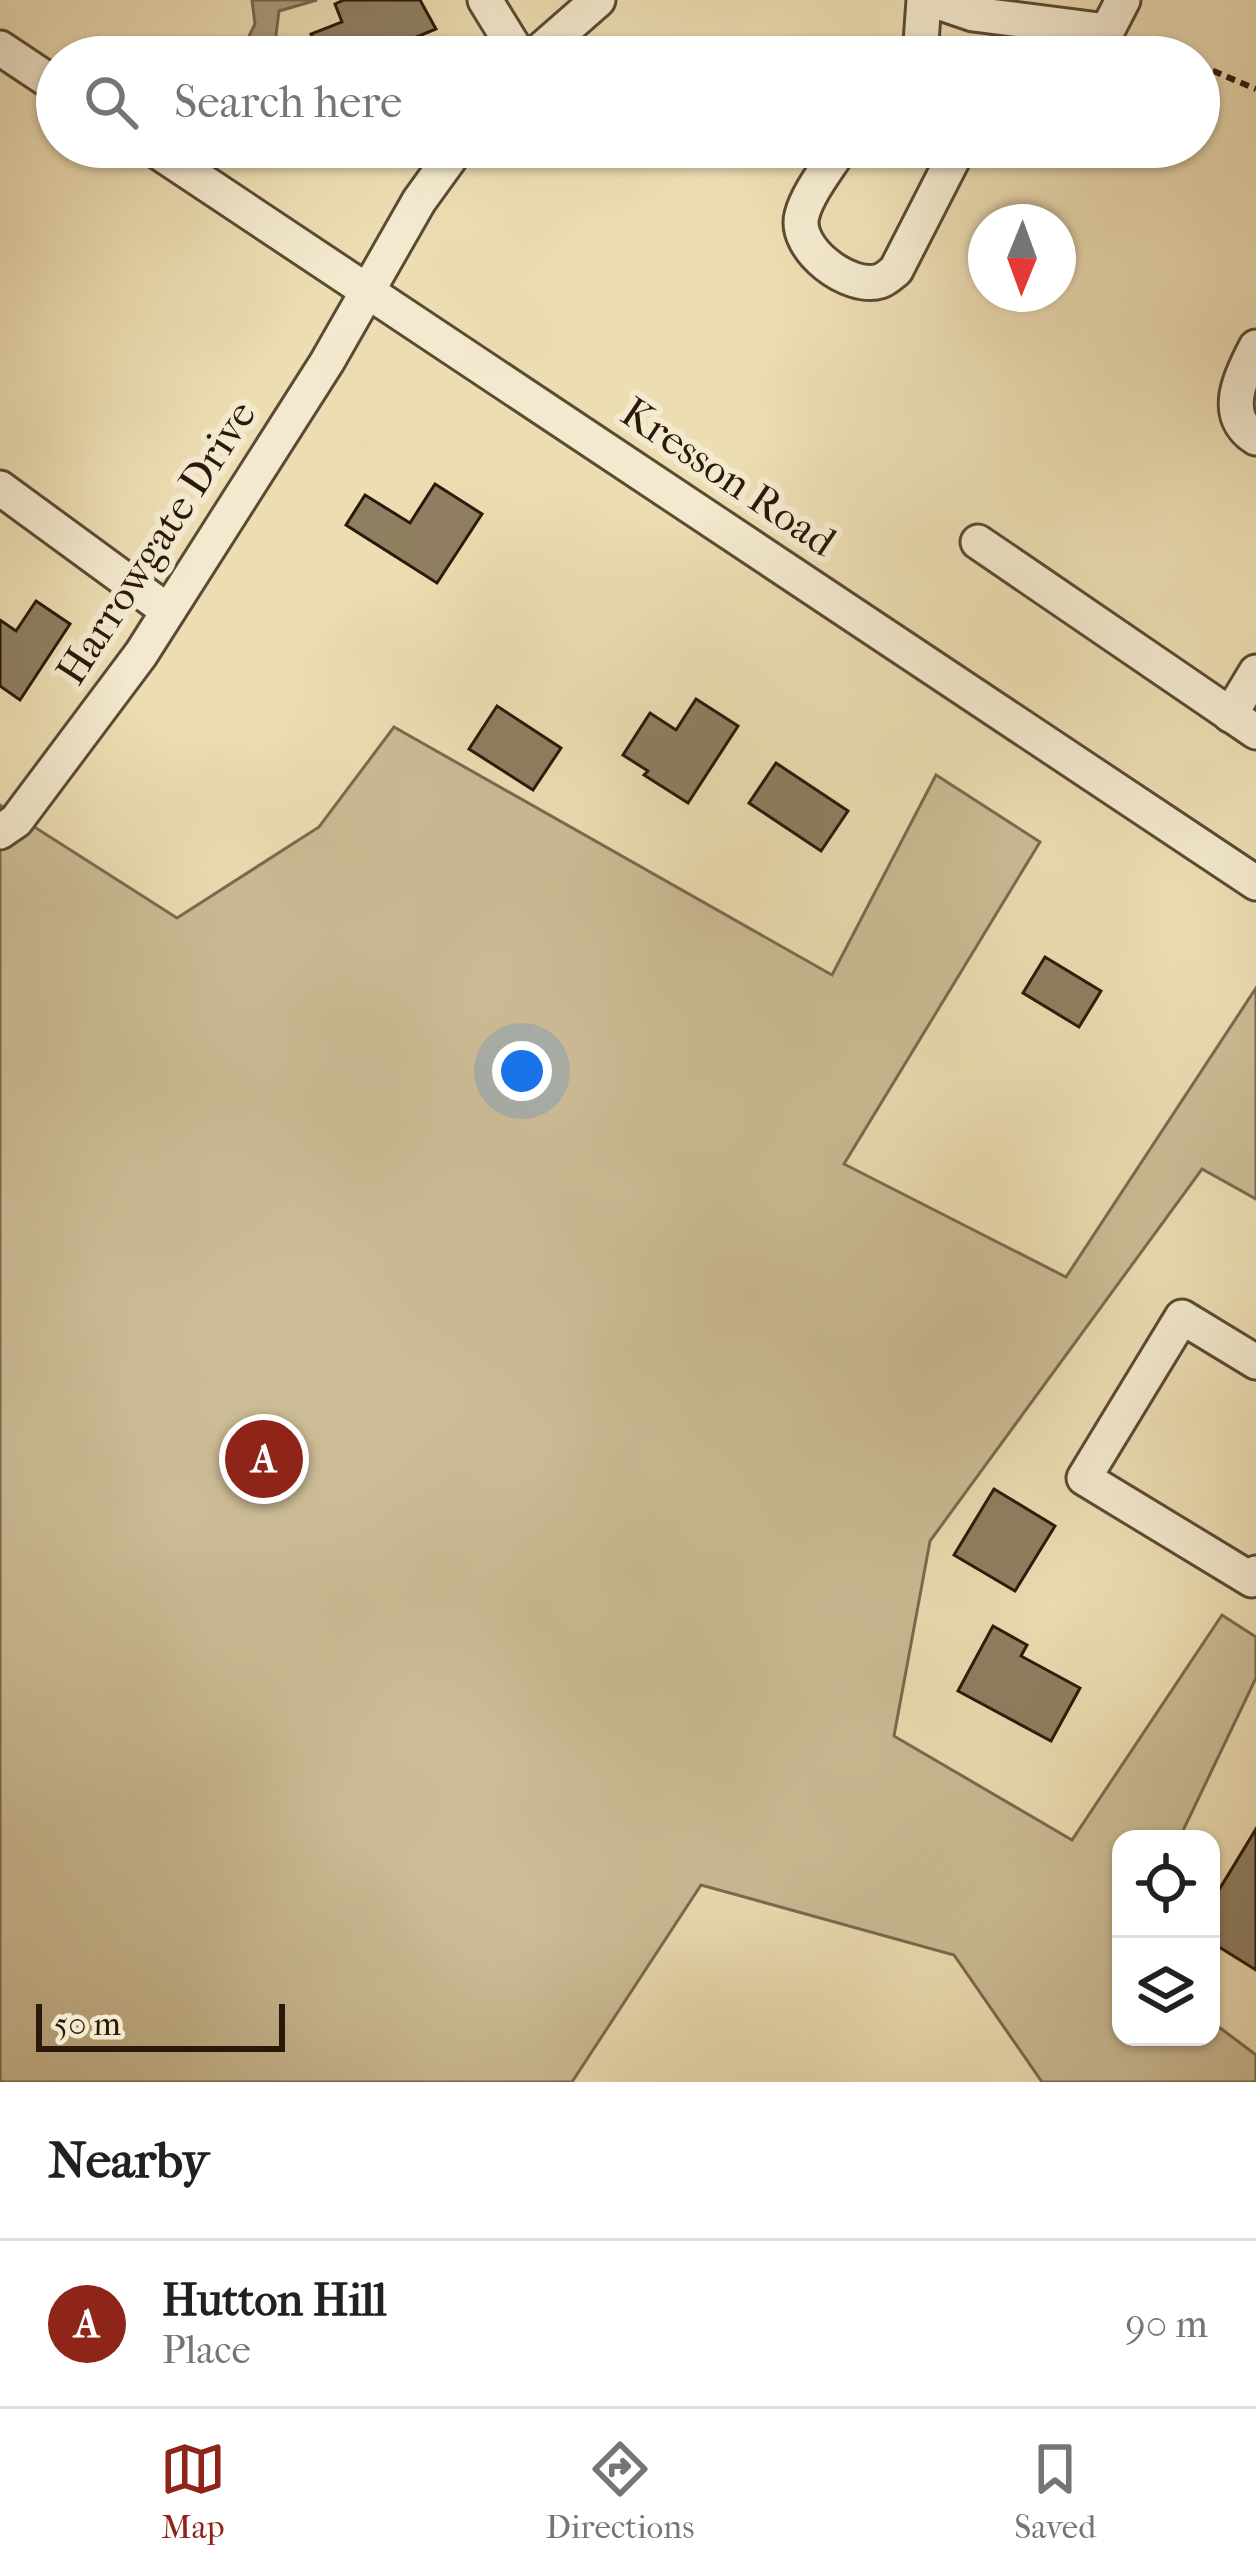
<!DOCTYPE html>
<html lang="en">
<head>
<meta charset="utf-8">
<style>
  :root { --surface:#fff; --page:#f6f6f6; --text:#202124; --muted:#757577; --line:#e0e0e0; --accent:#8f2418 }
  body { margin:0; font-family:"IM FELL French Canon",serif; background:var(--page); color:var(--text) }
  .controls { position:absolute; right:36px; bottom:36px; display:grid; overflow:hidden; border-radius:24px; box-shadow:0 3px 9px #0004 }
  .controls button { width:108px; height:108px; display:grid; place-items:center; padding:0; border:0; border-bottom:3px solid var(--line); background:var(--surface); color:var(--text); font:60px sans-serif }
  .compass { position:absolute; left:968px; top:204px; width:108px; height:108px; border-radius:50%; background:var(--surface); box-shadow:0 3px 9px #0004; rotate:181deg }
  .scale { position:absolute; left:36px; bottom:30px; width:249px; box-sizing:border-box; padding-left:12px; border:6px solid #2a190a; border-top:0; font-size:33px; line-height:42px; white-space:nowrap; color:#2a190a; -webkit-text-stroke:9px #f3e9ce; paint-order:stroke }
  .you { position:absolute; left:522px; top:1071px; width:42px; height:42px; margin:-30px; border:9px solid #fff; border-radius:50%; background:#1a73e8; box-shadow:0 0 0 18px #1a73e833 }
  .badge { display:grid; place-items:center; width:78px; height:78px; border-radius:50%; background:var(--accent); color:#fff; font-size:39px; font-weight:700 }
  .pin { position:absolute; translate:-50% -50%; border:6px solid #fff; box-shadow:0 3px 12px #0006 }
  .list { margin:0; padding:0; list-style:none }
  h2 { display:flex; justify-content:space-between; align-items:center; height:156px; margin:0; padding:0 48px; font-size:51px }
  h2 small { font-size:39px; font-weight:400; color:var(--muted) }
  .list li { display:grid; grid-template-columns:78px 1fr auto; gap:36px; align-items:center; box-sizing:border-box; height:168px; padding:0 48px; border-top:3px solid var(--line) }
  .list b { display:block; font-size:45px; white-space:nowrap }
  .list p { margin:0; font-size:39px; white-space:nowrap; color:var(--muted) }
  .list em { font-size:39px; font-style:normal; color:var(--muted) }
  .icon { flex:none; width:66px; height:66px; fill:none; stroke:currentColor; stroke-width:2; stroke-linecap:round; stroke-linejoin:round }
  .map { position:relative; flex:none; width:1256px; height:2082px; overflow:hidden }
  .search { position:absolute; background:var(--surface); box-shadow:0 3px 9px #0004; left:36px; right:36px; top:36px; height:132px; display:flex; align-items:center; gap:30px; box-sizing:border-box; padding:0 42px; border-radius:66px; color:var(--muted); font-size:45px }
  .sheet { height:324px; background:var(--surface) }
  nav { display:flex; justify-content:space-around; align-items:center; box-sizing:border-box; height:168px; border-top:3px solid var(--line); background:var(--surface); font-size:33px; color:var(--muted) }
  nav a { display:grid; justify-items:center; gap:6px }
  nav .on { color:var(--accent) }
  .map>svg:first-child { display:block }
  .green { fill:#ccbc96; stroke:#7b6a50; stroke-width:3 }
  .water { fill:#ab9a7a; stroke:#77664d; stroke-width:3 }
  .building { fill:#8f7f62; stroke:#2a190a; stroke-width:3 }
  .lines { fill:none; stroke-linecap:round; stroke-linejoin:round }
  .minor-casing { stroke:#5b4a34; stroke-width:39 }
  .path { stroke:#2a190a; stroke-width:6; stroke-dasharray:9 6; stroke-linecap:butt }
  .minor { stroke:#f3e9ce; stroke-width:33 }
  .labels { text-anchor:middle; stroke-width:12; stroke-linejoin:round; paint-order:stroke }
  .street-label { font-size:42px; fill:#2a190a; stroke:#f3e9ce }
</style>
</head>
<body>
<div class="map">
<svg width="1256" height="2082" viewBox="0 0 1256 2082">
  <rect width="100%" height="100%" fill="#edddb3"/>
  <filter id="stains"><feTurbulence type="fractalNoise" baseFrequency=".00167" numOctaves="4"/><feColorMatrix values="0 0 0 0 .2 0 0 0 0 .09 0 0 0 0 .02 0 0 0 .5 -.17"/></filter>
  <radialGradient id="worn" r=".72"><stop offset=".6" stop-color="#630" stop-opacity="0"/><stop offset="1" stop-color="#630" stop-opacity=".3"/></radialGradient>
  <path class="green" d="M394,727L832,975L936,775L1040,842L844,1164L1066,1277L1256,988V1199L1202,1169L930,1541L894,1736L1072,1840L1222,1615L1256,1637V1678L1179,1839H1121V2037H1211V2021L1256,2055V2082H1042L954,1955L701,1885L572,2082H0V805L177,918L319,827Z"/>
  <path class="water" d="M252,0H317L279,11L274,51L283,57H239L255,24Z"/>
  <g class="building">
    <path d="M344,0H420L436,29L409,40L416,57H320L311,34L342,22L335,4Z"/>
    <path d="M435,484L482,514L437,583L346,525L365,495L410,523Z"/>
    <path d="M36,601L70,624L20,700L0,686V620L16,631Z"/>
    <path d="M696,699L738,726L688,803L644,775L648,771L623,755L650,713L676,730Z"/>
    <path d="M497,706L561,748L533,790L469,749Z"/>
    <path d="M776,763L848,811L821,851L749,803Z"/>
    <path d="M1045,957L1101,991L1079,1027L1023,993Z"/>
    <path d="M994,1489L1055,1526L1015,1591L954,1555Z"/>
    <path d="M993,1626L1027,1645L1021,1656L1080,1688L1051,1741L958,1691Z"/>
    <path d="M1256,1829V1970L1211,1942V1903Z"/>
  </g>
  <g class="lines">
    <defs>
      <g id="minor">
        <path d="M485,0L520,57"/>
        <path d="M932,0L973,14L1107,31L1123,0"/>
        <path d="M0,48L57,86"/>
        <path d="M533,57L598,0"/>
        <path d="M920,57L924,0"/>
        <path d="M151,147L1256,883"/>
        <path d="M841,147C829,167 808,192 802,215C793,249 850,291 880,281C886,279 891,274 896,270L959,147"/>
        <path d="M1256,347C1240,377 1221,416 1256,438"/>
        <path d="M0,488L168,611"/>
        <path d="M978,542L1256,732"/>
        <path d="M1230,715L1256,672"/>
        <path d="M0,832L16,821L141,654L327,362L419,201L458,147"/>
        <path d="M1256,1362L1182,1317L1084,1478L1252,1580L1256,1573"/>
      </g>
    </defs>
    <use href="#minor" class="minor-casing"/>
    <g class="path">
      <path d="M1139,42L1178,57"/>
      <path d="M1199,65L1256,89"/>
    </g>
    <use href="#minor" class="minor"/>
  </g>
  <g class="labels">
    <g class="street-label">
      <text transform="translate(729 476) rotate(34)" y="15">Kresson Road</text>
      <text transform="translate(155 542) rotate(-57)" y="15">Harrowgate Drive</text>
    </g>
  </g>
  <rect width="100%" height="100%" filter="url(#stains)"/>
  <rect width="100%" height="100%" fill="url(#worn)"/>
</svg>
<div class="controls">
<button><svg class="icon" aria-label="locate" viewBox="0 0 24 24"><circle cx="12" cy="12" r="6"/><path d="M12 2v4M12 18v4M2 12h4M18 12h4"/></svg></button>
<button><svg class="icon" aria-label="layers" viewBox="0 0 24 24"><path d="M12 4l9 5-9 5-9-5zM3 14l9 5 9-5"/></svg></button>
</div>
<svg class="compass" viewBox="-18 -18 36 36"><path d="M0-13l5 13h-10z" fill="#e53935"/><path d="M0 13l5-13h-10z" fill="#757577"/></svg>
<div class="scale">50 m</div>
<div class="you"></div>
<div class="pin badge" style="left:264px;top:1459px">A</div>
<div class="search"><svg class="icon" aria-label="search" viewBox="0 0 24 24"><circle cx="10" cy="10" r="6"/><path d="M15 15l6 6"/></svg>Search here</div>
</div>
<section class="sheet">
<h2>Nearby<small></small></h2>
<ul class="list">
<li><span class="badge">A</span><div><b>Hutton Hill</b><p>Place</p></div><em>90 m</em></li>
</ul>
</section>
<nav>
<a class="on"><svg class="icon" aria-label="map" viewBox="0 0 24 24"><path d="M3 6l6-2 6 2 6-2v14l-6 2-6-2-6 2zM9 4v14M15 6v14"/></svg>Map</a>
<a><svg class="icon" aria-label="directions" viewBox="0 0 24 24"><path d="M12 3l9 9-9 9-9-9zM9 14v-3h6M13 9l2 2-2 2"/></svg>Directions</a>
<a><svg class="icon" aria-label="saved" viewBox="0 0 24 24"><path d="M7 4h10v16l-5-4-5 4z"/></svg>Saved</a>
</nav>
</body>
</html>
